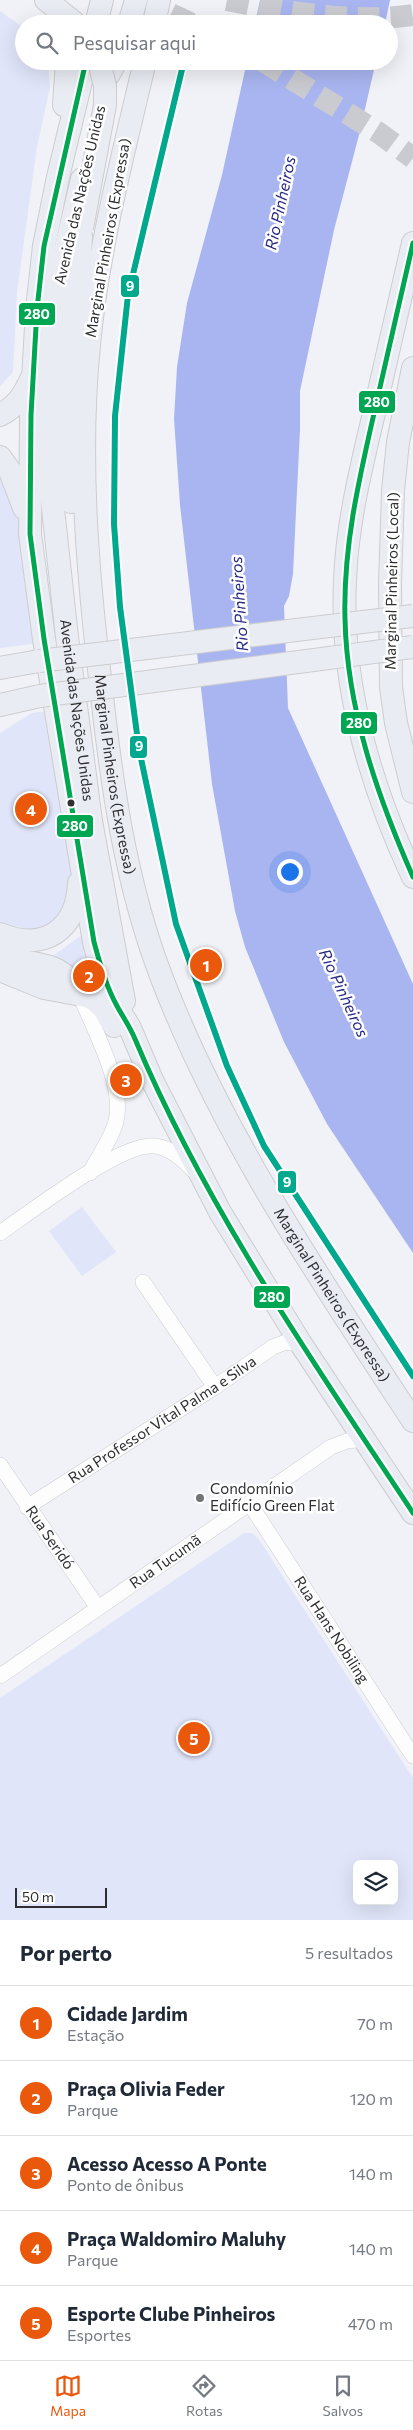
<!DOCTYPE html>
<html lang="pt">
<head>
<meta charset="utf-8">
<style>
  :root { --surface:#fff; --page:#f2f2f3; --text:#1f2937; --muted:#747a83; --line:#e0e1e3; --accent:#ea580c }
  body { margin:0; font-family:Commissioner,sans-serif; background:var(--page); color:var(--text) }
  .controls { position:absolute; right:15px; bottom:15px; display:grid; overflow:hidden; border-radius:8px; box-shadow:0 5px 20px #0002 }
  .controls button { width:45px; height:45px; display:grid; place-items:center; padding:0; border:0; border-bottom:1px solid var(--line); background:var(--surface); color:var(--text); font:25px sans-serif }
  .scale { position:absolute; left:15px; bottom:12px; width:92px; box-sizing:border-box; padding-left:5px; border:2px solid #2f2f32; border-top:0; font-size:14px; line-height:18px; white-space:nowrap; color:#2f2f32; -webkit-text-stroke:4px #fff; paint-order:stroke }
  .you { position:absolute; left:289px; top:871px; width:18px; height:18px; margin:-12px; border:4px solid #fff; border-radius:50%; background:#1a73e8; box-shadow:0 0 0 8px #1a73e833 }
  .badge { display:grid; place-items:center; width:32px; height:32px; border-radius:50%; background:var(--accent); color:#fff; font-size:16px; font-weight:700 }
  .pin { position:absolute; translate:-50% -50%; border:2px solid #fff; box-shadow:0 1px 5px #0006 }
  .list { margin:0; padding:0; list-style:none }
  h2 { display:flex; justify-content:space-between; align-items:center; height:65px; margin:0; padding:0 20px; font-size:21px }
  h2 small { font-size:16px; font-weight:400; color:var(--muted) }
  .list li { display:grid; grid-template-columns:32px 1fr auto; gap:15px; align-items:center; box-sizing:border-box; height:75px; padding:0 20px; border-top:1px solid var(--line) }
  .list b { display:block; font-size:19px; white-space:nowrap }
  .list p { margin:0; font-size:16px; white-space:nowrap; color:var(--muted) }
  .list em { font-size:16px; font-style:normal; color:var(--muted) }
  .icon { flex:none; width:28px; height:28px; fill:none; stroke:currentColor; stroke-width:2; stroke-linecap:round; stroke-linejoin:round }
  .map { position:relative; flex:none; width:413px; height:1920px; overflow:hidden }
  .search { position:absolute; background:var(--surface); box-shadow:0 5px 20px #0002; left:15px; right:15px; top:15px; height:55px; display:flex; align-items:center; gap:12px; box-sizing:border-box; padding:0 18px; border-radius:28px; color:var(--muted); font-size:19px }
  .sheet { height:440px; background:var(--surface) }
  nav { display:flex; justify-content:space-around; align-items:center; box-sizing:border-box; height:70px; border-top:1px solid var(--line); background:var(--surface); font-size:14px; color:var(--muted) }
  nav a { display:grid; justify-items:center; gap:2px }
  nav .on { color:var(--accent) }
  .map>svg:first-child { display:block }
  .green { fill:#e0e5f9; fill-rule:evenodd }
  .water { fill:#a9b5f0 }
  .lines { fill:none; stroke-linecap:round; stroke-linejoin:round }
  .highway-tunnel { stroke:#cacbd0; stroke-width:22; stroke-dasharray:22 11; stroke-linecap:butt }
  .minor-casing { stroke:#cdced2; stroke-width:16 }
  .highway-casing { stroke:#cdcdcf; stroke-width:24 }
  .minor { stroke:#fdfdfe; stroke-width:15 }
  .highway { stroke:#eaecf4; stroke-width:22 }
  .highway-bridge-casing { stroke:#cdcdcf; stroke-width:24; stroke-linecap:butt }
  .highway-bridge { stroke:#eaecf4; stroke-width:22 }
  .bus-1-casing { stroke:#fff; stroke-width:9 }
  .bus-1 { stroke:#00a651; stroke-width:5 }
  .rail-1-casing { stroke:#fff; stroke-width:10 }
  .rail-1 { stroke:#00a88e; stroke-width:6 }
  .bus-dot { fill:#2f2f32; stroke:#fff; stroke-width:2 }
  .poi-dot { fill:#737377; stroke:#fff; stroke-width:2 }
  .labels { text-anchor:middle; stroke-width:5; stroke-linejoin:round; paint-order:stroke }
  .street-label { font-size:15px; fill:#2f2f32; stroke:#fff }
  .poi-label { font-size:15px; fill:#2f2f32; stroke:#fff; text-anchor:start }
  .water-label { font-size:16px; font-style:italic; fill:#282a87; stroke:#fff }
  .line-badge { stroke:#fff; stroke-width:2 }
  .badge-label { font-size:14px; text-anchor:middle; font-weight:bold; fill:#fff }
</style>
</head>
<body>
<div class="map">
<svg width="413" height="1920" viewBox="0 0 413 1920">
  <rect width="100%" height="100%" fill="#f1f2f7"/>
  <g class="green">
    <path d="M0,11L24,28V61H48L50,87L37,147L17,292L13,372L0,386Z"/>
    <path d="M0,468L14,486L40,643L0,648Z"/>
    <path d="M46,711L73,886L63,916L36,932L0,922V733L32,713Z"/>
    <path d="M87,931L106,994L49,959Z"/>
    <path d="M82,1207L116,1252L82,1276L49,1231Z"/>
    <path d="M244,1533H252L258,1538L413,1778V1920H0V1698ZM357,1864H394V1901H357Z"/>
  </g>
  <g class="water">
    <path d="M260,0H390L385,24H255Z"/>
    <path d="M247,61H376L359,135L334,230L300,391V429L293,574L289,596L284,606L288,708L413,984V1253L327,1124L284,1042L245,947L235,911L212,784L180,505L174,419L177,367L187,303L222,175Z"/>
  </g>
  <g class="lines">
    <g class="highway-tunnel">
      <path d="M141,0L192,24"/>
      <path d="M227,0C285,12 354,24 413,15"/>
      <path d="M263,61L379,133L413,158"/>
    </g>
    <defs>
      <g id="minor">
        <path d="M80,995C93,1028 125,1085 116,1121C112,1139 98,1156 90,1173"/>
        <path d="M0,1233C29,1213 123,1141 155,1146C171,1148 183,1159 193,1170"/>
        <path d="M143,1282L215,1387"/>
        <path id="s1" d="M0,1465L98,1608"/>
        <path id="s2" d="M250,1504L413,1756"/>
        <path id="s3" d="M27,1507L215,1387L273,1347L286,1342L301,1344"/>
        <path id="s4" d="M0,1676L331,1447L347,1441L363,1439"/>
      </g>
      <g id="highway">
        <path d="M46,0L76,24"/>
        <path d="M96,24L102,0"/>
        <path d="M129,24L136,0"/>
        <path d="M154,24L159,0"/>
        <path d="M86,61L58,177L44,246L37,309L31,415L30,534L44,639L94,942L101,969L116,1005L130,1028L152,1080L220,1212L301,1344L413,1513"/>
        <path id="s5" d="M145,61C123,155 98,249 89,345C78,456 87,567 100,678C111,781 125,884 163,981C223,1137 322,1282 413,1421"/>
        <path d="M109,74L116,61"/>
        <path d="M64,105L67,61"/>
        <path id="s6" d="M82,179L60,273L53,318L48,424L49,472L67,637L91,821L124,1001"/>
        <path d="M413,243C400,300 387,357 374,413C361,468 347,524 345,581C340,683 370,785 413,877"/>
        <path d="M413,368L398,442L393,491L390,585L391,687L396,723L413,792"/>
        <path d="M0,415C16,407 24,395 31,379"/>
        <path d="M0,457L10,471L24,508"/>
        <path d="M71,502C65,441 69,381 74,320C76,292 80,265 81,236"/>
        <path d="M0,668L39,661"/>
        <path d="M0,705L40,696"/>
        <path d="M0,934C44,952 77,930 79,883"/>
        <path d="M0,955C35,968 60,957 80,995"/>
        <path d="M0,970L44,988L87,996L96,1001L104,1009L114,1026"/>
      </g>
    </defs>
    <use href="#minor" class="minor-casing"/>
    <use href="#highway" class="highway-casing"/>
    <use href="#minor" class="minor"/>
    <use href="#highway" class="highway"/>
    <defs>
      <g id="highway-bridge">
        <path d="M82,228L105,105V86L99,61"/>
        <path d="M39,661L413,616"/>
        <path d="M40,696L413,647"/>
      </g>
    </defs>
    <use href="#highway-bridge" class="highway-bridge-casing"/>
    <use href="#highway-bridge" class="highway-bridge"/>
    <defs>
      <g id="bus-1">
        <path d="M86,61L44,246L37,309L31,415L30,534L44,639L94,942C100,964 106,986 117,1006C123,1017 130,1027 135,1039C206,1208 312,1360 413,1513"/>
        <path d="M413,243C400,298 388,354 375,409C359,479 343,547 345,619C347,709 377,795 413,877"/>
      </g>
    </defs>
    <use href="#bus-1" class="bus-1-casing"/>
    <use href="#bus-1" class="bus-1"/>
    <defs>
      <path id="rail-1" d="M184,61L128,295L115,416L114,524L120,607L139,749L176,924L227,1066L264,1146L413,1376"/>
    </defs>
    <use href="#rail-1" class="rail-1-casing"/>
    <use href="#rail-1" class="rail-1"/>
  </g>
  <circle class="bus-dot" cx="71" cy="803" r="4.5"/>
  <circle class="poi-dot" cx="200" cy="1498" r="5"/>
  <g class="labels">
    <g class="street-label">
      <text transform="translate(80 195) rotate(-77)" y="5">Avenida das Nações Unidas</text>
      <text transform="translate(108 238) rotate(-80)" y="5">Marginal Pinheiros (Expressa)</text>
      <text transform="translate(392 581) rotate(-89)" y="5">Marginal Pinheiros (Local)</text>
      <text dy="5" stroke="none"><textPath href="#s6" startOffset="536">Avenida das Nações Unidas</textPath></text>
      <text dy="5" stroke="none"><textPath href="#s5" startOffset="721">Marginal Pinheiros (Expressa)</textPath></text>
      <text dy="5" stroke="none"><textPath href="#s5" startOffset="1291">Marginal Pinheiros (Expressa)</textPath></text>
      <text dy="5" stroke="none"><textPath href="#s3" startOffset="161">Rua Professor Vital Palma e Silva</textPath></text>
      <text dy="5" stroke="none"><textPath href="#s1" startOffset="88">Rua Seridó</textPath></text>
      <text dy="5" stroke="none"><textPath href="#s4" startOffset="201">Rua Tucumã</textPath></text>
      <text dy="5" stroke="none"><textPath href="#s2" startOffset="150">Rua Hans Nobiling</textPath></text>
    </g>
    <g class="poi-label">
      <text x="210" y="1494">Condomínio<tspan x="210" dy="17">Edifício Green Flat</tspan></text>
    </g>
    <g class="water-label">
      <text transform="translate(280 203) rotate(-78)" y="6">Rio Pinheiros</text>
      <text transform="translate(239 604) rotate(-94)" y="6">Rio Pinheiros</text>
      <text transform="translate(344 993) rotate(65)" y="6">Rio Pinheiros</text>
    </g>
  </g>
  <g class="line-badge">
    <rect x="120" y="274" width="20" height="24" rx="5" fill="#00a88e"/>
    <rect x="18" y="302" width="38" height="24" rx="5" fill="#00a651"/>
    <rect x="358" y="390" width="38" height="24" rx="5" fill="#00a651"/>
    <rect x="340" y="711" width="38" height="24" rx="5" fill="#00a651"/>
    <rect x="129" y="735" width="19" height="24" rx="5" fill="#00a88e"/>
    <rect x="56" y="814" width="38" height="24" rx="5" fill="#00a651"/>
    <rect x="277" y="1170" width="20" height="24" rx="5" fill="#00a88e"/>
    <rect x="253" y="1285" width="38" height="24" rx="5" fill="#00a651"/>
  </g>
  <g class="badge-label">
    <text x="130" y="291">9</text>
    <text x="37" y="319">280</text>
    <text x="377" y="407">280</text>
    <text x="359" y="728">280</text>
    <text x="139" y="751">9</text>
    <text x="75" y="831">280</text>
    <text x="287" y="1187">9</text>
    <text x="272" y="1302">280</text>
  </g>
</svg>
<div class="controls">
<button><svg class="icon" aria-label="layers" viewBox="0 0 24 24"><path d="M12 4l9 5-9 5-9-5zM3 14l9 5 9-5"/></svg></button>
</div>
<div class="scale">50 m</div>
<div class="you"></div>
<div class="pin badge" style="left:206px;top:965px">1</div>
<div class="pin badge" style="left:89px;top:976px">2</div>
<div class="pin badge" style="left:126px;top:1080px">3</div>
<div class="pin badge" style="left:31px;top:809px">4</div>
<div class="pin badge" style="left:194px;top:1738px">5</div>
<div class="search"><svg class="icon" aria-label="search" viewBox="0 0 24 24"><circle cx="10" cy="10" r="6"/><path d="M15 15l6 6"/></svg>Pesquisar aqui</div>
</div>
<section class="sheet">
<h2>Por perto<small>5 resultados</small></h2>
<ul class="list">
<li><span class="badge">1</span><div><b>Cidade Jardim</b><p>Estação</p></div><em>70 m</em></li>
<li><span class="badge">2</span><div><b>Praça Olivia Feder</b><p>Parque</p></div><em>120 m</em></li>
<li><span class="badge">3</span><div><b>Acesso Acesso A Ponte</b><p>Ponto de ônibus</p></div><em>140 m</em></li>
<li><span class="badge">4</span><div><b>Praça Waldomiro Maluhy</b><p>Parque</p></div><em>140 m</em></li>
<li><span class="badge">5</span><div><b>Esporte Clube Pinheiros</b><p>Esportes</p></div><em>470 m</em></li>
</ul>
</section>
<nav>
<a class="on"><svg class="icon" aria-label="map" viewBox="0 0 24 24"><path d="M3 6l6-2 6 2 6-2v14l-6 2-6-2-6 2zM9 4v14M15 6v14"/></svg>Mapa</a>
<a><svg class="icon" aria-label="directions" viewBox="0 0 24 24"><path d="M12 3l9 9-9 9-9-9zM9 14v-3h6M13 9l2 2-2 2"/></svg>Rotas</a>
<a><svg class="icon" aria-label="saved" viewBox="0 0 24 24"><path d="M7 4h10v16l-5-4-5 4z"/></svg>Salvos</a>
</nav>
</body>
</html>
